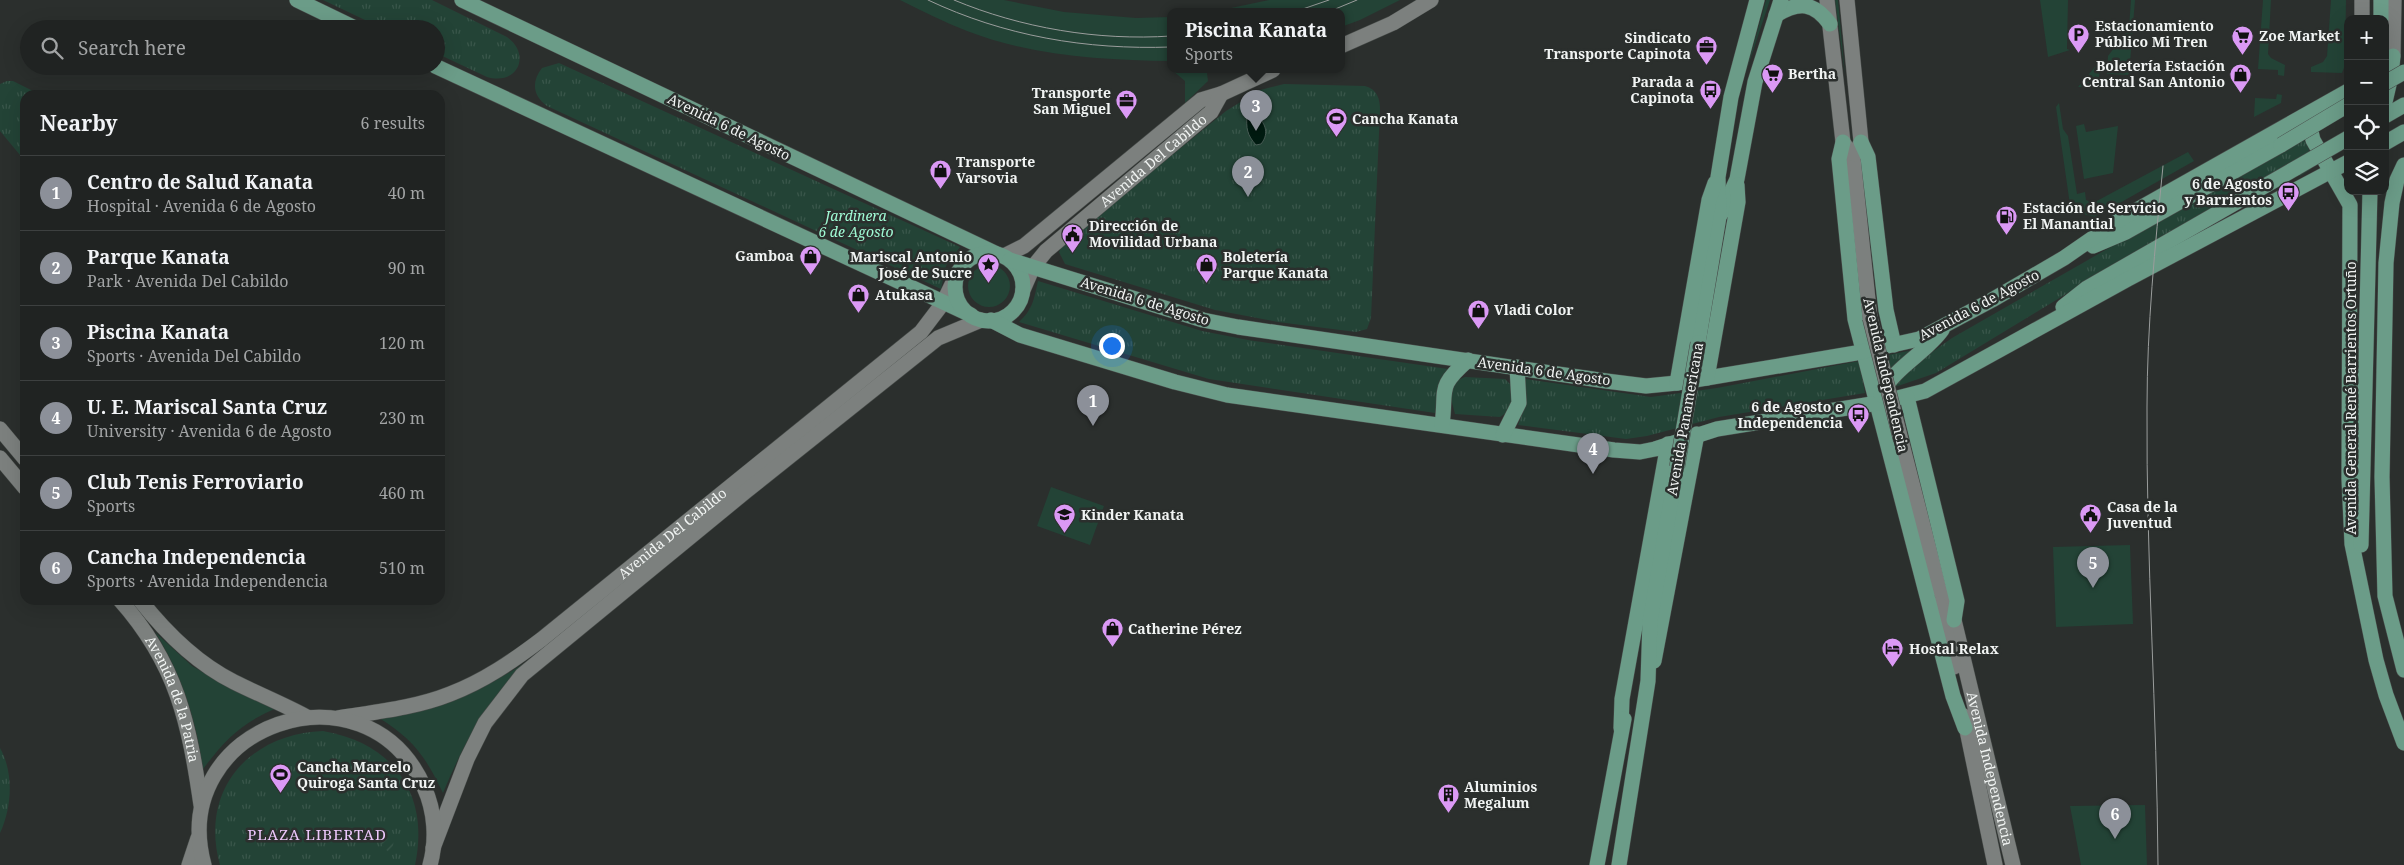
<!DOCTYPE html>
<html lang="en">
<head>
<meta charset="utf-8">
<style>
  :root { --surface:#202322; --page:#2d2f2f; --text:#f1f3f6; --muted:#a2a4a5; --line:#3d4040; --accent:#8c9099 }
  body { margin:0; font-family:"Noto Serif",serif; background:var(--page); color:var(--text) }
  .controls { position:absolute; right:15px; top:15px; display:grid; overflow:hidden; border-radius:10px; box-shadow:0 5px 20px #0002 }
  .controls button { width:45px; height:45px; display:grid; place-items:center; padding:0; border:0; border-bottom:1px solid var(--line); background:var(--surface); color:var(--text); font:25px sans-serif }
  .you { position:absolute; left:1111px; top:345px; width:18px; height:18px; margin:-12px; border:4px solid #fff; border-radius:50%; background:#1a73e8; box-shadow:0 0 0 8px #1a73e833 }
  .badge { display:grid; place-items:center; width:32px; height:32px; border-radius:50%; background:var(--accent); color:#fff; font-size:16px; font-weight:700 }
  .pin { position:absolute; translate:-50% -41px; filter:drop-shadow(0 1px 2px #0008) }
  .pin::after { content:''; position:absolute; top:26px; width:18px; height:15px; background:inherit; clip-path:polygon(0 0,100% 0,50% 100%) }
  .popup { position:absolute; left:1167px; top:8px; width:178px; height:65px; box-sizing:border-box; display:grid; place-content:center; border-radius:10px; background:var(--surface); filter:drop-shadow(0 1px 4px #0005); font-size:16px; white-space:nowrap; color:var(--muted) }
  .popup b { font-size:19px; color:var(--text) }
  .popup::after { content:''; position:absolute; left:50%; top:100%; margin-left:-10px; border:10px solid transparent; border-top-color:var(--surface) }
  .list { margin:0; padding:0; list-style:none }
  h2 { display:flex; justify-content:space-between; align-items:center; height:65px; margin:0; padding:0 20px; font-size:21px }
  h2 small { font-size:16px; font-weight:400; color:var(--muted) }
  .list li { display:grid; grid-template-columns:32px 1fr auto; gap:15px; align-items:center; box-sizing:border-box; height:75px; padding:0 20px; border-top:1px solid var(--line) }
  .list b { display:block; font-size:19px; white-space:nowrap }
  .list p { margin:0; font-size:16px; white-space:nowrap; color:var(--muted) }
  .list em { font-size:16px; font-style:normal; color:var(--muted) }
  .icon { flex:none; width:28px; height:28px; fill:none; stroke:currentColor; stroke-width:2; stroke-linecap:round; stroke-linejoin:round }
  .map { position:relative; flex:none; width:2404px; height:865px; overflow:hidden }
  .search { position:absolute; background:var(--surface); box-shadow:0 5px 20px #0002; left:20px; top:20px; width:425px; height:55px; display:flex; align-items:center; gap:12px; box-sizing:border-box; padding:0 18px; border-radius:28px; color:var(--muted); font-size:19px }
  .panel { position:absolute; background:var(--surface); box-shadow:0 5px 20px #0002; left:20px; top:90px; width:425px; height:515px; border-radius:15px }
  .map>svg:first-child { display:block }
  .grass { fill:#234336 }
  .park { fill:url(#park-tufts) }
  .garden { fill:url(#garden-furrows) }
  .water { fill:#001a10; stroke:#485b54 }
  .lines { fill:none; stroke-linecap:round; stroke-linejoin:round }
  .secondary-casing { stroke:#484c4a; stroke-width:16 }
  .primary-casing { stroke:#484c4a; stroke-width:16 }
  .secondary { stroke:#7c807e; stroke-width:15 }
  .primary { stroke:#6b9c88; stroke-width:15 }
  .tram { stroke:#9a9d9c; stroke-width:1 }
  .secondary-bridge-casing { stroke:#484c4a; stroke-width:16; stroke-linecap:butt }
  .primary-bridge-casing { stroke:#484c4a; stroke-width:16; stroke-linecap:butt }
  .secondary-bridge { stroke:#7c807e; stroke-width:15 }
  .primary-bridge { stroke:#6b9c88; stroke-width:15 }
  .labels { text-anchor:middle; stroke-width:5; stroke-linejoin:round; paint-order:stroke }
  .poi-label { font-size:14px; font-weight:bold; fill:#f1f4f3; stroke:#2b2f2d; text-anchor:start }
  .street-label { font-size:14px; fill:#f1f4f3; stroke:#2b2f2d }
  .park-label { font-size:14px; font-style:italic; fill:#9ffad4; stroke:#2b2f2d }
  .neighbourhood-label { font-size:15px; letter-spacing:1px; fill:#edc8fc; stroke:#2b2f2d }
</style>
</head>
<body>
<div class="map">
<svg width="2404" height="865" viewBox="0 0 2404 865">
  <defs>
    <pattern id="park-tufts" width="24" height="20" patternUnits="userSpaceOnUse" patternTransform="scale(1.25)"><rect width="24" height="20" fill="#234336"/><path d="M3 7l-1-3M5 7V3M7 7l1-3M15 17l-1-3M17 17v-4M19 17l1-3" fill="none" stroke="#39564a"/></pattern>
    <pattern id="garden-furrows" width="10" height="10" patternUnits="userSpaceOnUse" patternTransform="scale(1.25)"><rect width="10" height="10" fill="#234336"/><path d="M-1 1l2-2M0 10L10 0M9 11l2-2" fill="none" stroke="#39564a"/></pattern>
  </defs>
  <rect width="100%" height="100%" fill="#2b2f2d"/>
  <g class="grass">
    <path d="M900,0H1004L1064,12L1136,18L1171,17V61C1102,60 1032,56 967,31C944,22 922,11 900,0Z"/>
    <path d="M1269,0H1400L1360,20L1341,27V12H1212Z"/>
    <path d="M1766,0H1770L1745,75Z"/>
    <path d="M1835,0H1838L1845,75Z"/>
    <path d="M2040,0H2068L2067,49L2070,50L2048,57Z"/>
    <path d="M2131,0H2135L2129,75L2107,74L2108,56L2129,28Z"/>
    <path d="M2263,0H2271L2268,54L2271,58L2285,65L2284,76L2278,75V70L2258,69Z"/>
    <path d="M2331,0H2346L2345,65L2342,73L2311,72V67L2323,62L2327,56Z"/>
    <path d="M2100,61L2099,79L2092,87H2078Z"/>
    <path d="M1172,70L1203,71L1207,73L1208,81L1185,103V81Z"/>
    <path d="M2277,94L2282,95L2281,103L2254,117L2255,98L2276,99Z"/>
    <path d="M2059,103L2063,129L2068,136L2077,194L2085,192L2086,200L2093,203L2188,152L2194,161L2095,217L2078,213L2070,205L2056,107Z"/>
    <path d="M2084,124L2086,132L2118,126L2113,173L2084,179L2076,126Z"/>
    <circle cx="989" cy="286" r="21"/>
    <path d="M1051,487L1104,506L1090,545L1037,526Z"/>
    <path d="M2130,545L2133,624L2056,627L2053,547Z"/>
    <path d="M155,632L192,666L231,688L277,708C241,723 226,739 203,769C196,719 182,675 155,632Z"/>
    <path d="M526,662C486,702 465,741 443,793C425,756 414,740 379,718C438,707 476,695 526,662Z"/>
    <path d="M2145,805L2147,865H2081L2070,806Z"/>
  </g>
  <g class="park">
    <path d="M323,0H432L507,37C532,55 517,86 487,77L436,53V29H384Z"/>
    <path d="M559,63L960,247L946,266L941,289L547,106C533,96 531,82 542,68Z"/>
    <path d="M7,81H13L41,95H25V161L0,131V84Z"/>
    <path d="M1284,84L1365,86C1377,89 1380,99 1380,110L1371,318L1367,329L1356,332L1278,322L1215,310L1065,264L1059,252L1063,244L1226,111L1260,90Z"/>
    <path d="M2297,126L2309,149L2311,169L2300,176L2291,162L2145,246L1936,373L1889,389L1904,372L1952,338L2142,229Z"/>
    <path d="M1038,281L1202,331L1248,340L1448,369L1435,413L1209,379L1019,322C1033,309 1034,299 1038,281Z"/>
    <path d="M1919,349L1879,389L1872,358Z"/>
    <path d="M1859,361L1865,393L1719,417L1647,436L1626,439L1518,425L1525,406V379L1651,397L1717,388Z"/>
    <path d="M1465,377L1505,379L1511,385L1512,403L1506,413L1500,417L1455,414L1450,394L1455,381Z"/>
    <path d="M323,731C394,743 430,795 415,865H220C199,790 249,734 323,731Z"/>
    <path d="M0,748C14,773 12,807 0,833Z"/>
  </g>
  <path class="garden" d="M394,838L393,846L389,853L378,840Z"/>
  <path class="water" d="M1255,114C1265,122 1270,133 1261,144L1256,145C1247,135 1246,128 1247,115Z"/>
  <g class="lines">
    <defs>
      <g id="secondary">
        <path d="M1827,0L1843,142L1853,158L1870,318"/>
        <path d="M1847,0L1861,142L1855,154"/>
        <path d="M2362,19V0"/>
        <path d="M1341,46L1393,23L1431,0"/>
        <path d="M2393,56L2394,0"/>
        <path d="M1004,256L1024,246L1201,100L1221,94L1273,70"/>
        <path id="s1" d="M1023,290L1033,267L1046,251L1211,112L1221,94"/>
        <path d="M0,429L25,459"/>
        <path id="s2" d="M1901,440L1939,588L1954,620L2013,865"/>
        <path d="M0,458L25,488"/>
        <path id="s3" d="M120,600C177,664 189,723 201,805"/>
        <path d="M140,600C166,633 196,663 234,682C258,694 283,704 307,717"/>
        <path d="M1939,604L1954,667"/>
        <path d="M1964,716L1995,865"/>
        <path id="s4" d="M338,718C375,712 415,708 450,694C484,681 513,661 542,639L921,332L943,303L958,272"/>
        <path d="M433,848L467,759L485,723L522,675L745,492L938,338L981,320"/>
        <path d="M189,865L198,838"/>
        <path d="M204,865C166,725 366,656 424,787C435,811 437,840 430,865"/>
      </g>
      <g id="primary">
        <path d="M297,0L357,29"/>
        <path d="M462,0L997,254"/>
        <path d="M1776,15C1799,1 1814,2 1830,24"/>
        <path d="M2381,19V0"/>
        <path d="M435,66L971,315"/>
        <path d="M2385,102L2391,76L2393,56"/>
        <path d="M2307,115L2313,140L2350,205L2349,479L2352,544L2376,660L2386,695L2404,743"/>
        <path d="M2385,116L2404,105"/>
        <path d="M1843,142L1839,159L1855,319L1953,696L1965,728"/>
        <path d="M1861,142L1868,157L1886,310L1894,345"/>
        <path d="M2385,143L2404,132"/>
        <path d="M2404,165L2397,180L2392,203L2386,263L2382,477L2385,596L2404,670"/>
        <path d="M1721,214L1737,179L1755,82L1781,0"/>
        <path d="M2093,246L2126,232L2281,145"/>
        <circle cx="989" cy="287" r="34"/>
        <path d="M1010,260L1203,320L1238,327L1606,381L1646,386L1677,383L1856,353L1919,339L1992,300L2064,258L2119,220L2348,91"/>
        <path d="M2063,307L2087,288L2296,168"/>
        <path d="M991,320L1020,335L1175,382L1227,395L1614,450L1640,452L1655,449L1717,429L1878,403L1925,391L2128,279L2348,162"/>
        <path d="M1698,343L1719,217L1718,177L1731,97L1757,0"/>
        <path d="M1707,378L1738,202L1737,185"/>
        <path d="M1677,383L1709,200L1715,183"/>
        <path d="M1881,395C1894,367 1925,354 1942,330"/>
        <path d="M1907,397L1957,601L1954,620"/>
        <path d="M1442,425C1447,389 1436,388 1468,360"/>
        <path d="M1503,435L1519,403L1517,367"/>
        <path d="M2361,545L2370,191"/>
        <path d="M1654,661L1697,434"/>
        <path d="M1621,728L1622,699L1668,444"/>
        <path d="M1597,865L1624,719"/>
        <path d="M1619,865L1648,681L1650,621L1677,467"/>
      </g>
    </defs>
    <use href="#secondary" class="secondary-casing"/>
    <use href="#primary" class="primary-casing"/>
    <use href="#secondary" class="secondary"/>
    <use href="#primary" class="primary"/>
    <g class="tram">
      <path d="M928,0C1004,36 1086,50 1171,47"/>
      <path d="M954,0C1021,28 1098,41 1171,36"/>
      <path d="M1294,12L1329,0"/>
      <path d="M1328,12L1357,0"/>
      <path d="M2158,865C2157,712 2146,560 2147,407C2147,326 2155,247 2163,166"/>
    </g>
    <defs>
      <path id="secondary-bridge" d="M1870,318L1901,440"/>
      <g id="primary-bridge">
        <path d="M2385,83L2404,72"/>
        <path d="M2281,145L2348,105"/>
        <path d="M2296,168L2348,138"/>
        <path d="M1677,467L1698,343"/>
      </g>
    </defs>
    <use href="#secondary-bridge" class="secondary-bridge-casing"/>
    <use href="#primary-bridge" class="primary-bridge-casing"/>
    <use href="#secondary-bridge" class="secondary-bridge"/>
    <use href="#primary-bridge" class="primary-bridge"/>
  </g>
  <defs>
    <symbol id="parking-pin" viewBox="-11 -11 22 30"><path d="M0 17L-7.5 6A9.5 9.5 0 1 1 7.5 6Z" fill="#db99f5" stroke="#2b2f2d"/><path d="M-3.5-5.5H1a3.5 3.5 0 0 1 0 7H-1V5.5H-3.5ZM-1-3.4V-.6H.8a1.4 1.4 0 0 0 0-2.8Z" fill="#111"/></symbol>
    <symbol id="supermarket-pin" viewBox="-11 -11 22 30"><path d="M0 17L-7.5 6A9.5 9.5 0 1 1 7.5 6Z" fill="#db99f5" stroke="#2b2f2d"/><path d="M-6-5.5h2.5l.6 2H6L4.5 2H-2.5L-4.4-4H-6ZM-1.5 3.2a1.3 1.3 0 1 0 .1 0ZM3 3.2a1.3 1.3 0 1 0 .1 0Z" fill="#111"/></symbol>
    <symbol id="office-pin" viewBox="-11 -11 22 30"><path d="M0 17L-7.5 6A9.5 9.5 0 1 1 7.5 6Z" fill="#db99f5" stroke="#2b2f2d"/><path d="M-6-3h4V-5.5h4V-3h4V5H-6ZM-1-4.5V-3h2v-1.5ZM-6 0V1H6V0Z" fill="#111"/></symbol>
    <symbol id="shop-pin" viewBox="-11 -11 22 30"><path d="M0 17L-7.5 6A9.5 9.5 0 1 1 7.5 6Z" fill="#db99f5" stroke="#2b2f2d"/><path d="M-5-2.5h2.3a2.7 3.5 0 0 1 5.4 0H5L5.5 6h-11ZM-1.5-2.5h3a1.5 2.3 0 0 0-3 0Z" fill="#111"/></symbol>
    <symbol id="bus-pin" viewBox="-11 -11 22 30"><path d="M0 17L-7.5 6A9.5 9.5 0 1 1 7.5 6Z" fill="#db99f5" stroke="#2b2f2d"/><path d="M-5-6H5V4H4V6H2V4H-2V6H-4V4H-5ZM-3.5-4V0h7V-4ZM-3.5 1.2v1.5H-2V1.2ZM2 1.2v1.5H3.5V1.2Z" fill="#111"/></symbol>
    <symbol id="stadium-pin" viewBox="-11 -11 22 30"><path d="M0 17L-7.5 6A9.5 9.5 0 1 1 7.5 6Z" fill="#db99f5" stroke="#2b2f2d"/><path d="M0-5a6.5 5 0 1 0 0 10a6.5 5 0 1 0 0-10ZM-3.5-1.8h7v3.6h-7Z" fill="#111"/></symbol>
    <symbol id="fuel-pin" viewBox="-11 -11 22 30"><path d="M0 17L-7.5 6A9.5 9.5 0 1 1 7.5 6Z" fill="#db99f5" stroke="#2b2f2d"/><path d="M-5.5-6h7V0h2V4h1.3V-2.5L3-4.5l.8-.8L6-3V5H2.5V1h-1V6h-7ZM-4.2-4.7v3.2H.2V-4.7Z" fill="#111"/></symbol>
    <symbol id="civic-pin" viewBox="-11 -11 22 30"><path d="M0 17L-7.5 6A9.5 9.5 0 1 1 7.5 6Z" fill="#db99f5" stroke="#2b2f2d"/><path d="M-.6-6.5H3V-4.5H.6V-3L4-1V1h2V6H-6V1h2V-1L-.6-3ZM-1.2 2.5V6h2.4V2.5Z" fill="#111"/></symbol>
    <symbol id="sight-pin" viewBox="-11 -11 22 30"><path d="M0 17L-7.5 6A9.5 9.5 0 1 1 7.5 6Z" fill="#db99f5" stroke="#2b2f2d"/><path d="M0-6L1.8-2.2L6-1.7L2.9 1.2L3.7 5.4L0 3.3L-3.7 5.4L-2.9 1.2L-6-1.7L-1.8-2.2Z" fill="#111"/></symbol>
    <symbol id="school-pin" viewBox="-11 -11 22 30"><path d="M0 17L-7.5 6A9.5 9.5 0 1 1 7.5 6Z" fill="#db99f5" stroke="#2b2f2d"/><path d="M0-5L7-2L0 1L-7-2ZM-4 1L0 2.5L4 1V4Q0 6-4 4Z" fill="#111"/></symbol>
    <symbol id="hotel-pin" viewBox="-11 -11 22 30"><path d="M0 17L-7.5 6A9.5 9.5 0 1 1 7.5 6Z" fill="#db99f5" stroke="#2b2f2d"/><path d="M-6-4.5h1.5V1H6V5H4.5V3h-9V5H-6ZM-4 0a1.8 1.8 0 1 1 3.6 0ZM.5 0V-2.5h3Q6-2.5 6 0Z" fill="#111"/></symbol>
    <symbol id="building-pin" viewBox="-11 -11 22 30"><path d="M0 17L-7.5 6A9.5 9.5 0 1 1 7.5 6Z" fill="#db99f5" stroke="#2b2f2d"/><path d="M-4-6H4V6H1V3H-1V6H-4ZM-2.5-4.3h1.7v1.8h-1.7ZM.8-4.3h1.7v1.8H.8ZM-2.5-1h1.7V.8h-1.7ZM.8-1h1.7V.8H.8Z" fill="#111"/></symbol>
  </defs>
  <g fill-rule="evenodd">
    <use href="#parking-pin" x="2066" y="22" width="25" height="34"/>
    <use href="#supermarket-pin" x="2230" y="24" width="25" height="34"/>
    <use href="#office-pin" x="1694" y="34" width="25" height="34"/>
    <use href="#supermarket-pin" x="1760" y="62" width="25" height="34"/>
    <use href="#shop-pin" x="2228" y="62" width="25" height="34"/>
    <use href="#bus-pin" x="1698" y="78" width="25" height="34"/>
    <use href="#office-pin" x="1114" y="88" width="25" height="34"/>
    <use href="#stadium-pin" x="1324" y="106" width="25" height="34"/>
    <use href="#shop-pin" x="928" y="158" width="25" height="34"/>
    <use href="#bus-pin" x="2276" y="180" width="25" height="34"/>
    <use href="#fuel-pin" x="1994" y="204" width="25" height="34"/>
    <use href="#civic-pin" x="1060" y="222" width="25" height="34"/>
    <use href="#shop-pin" x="798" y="244" width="25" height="34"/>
    <use href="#sight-pin" x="976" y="252" width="25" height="34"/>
    <use href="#shop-pin" x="1194" y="252" width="25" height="34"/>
    <use href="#shop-pin" x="846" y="282" width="25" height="34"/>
    <use href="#shop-pin" x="1466" y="298" width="25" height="34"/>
    <use href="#bus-pin" x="1846" y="402" width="25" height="34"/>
    <use href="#school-pin" x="1052" y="502" width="25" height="34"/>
    <use href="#civic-pin" x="2078" y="502" width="25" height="34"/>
    <use href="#shop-pin" x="1100" y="616" width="25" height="34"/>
    <use href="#hotel-pin" x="1880" y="636" width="25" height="34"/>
    <use href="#stadium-pin" x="268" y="762" width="25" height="34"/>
    <use href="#building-pin" x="1436" y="782" width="25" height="34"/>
  </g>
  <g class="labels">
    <g class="poi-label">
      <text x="2095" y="31">Estacionamiento<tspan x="2095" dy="16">Público Mi Tren</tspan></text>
      <text x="2259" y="41">Zoe Market</text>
      <text x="1691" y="43" text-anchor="end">Sindicato<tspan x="1691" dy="16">Transporte Capinota</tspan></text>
      <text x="2225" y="71" text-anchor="end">Boletería Estación<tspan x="2225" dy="16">Central San Antonio</tspan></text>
      <text x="1788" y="79">Bertha</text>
      <text x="1694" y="87" text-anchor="end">Parada a<tspan x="1694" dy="16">Capinota</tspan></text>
      <text x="1111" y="98" text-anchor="end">Transporte<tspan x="1111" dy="16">San Miguel</tspan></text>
      <text x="1352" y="124">Cancha Kanata</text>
      <text x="956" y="167">Transporte<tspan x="956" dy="16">Varsovia</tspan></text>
      <text x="2272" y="189" text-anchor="end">6 de Agosto<tspan x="2272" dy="16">y Barrientos</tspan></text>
      <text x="2023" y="213">Estación de Servicio<tspan x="2023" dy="16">El Manantial</tspan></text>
      <text x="1089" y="231">Dirección de<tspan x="1089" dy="16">Movilidad Urbana</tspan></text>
      <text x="794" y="261" text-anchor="end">Gamboa</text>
      <text x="972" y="262" text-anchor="end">Mariscal Antonio<tspan x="972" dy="16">José de Sucre</tspan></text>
      <text x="1223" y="262">Boletería<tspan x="1223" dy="16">Parque Kanata</tspan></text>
      <text x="875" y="300">Atukasa</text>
      <text x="1494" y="315">Vladi Color</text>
      <text x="1843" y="412" text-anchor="end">6 de Agosto e<tspan x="1843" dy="16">Independencia</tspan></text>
      <text x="2107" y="512">Casa de la<tspan x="2107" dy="16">Juventud</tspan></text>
      <text x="1081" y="520">Kinder Kanata</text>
      <text x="1128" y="634">Catherine Pérez</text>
      <text x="1909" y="654">Hostal Relax</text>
      <text x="297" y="772">Cancha Marcelo<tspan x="297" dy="16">Quiroga Santa Cruz</tspan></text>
      <text x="1464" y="792">Aluminios<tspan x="1464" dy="16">Megalum</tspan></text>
    </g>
    <g class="street-label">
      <text transform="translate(729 127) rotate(26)" y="5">Avenida 6 de Agosto</text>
      <text dy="5" stroke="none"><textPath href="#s1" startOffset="186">Avenida Del Cabildo</textPath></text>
      <text transform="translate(1145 301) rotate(17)" y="5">Avenida 6 de Agosto</text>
      <text transform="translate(1979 305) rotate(-28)" y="5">Avenida 6 de Agosto</text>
      <text transform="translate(1544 371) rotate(8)" y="5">Avenida 6 de Agosto</text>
      <text transform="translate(1886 375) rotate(77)" y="5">Avenida Independencia</text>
      <text transform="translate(2351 398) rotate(-90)" y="5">Avenida General René Barrientos Ortuño</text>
      <text transform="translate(1685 419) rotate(-80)" y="5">Avenida Panamericana</text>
      <text dy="5" stroke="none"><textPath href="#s4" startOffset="390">Avenida Del Cabildo</textPath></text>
      <text dy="5" stroke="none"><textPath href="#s3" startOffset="114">Avenida de la Patria</textPath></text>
      <text dy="5" stroke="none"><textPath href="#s2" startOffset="341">Avenida Independencia</textPath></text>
    </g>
    <g class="park-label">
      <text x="856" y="221">Jardinera<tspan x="856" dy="16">6 de Agosto</tspan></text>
    </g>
    <g class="neighbourhood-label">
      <text x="317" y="840">PLAZA LIBERTAD</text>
    </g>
  </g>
</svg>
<div class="controls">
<button>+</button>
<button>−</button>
<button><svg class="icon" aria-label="locate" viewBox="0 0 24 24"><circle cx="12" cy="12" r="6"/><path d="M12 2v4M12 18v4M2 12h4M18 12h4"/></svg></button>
<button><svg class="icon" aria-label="layers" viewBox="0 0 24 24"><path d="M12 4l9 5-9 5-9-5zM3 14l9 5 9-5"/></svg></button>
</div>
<div class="you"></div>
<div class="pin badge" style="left:1093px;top:426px">1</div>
<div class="pin badge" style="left:1248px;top:197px">2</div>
<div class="pin badge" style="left:1256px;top:131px">3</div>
<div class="popup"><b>Piscina Kanata</b>Sports</div>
<div class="pin badge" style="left:1593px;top:474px">4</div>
<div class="pin badge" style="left:2093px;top:588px">5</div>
<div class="pin badge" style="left:2115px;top:839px">6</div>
<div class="search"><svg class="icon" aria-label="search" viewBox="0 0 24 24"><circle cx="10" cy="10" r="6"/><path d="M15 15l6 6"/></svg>Search here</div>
<section class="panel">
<h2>Nearby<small>6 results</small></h2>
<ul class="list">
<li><span class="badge">1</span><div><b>Centro de Salud Kanata</b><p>Hospital · Avenida 6 de Agosto</p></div><em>40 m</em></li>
<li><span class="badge">2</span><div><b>Parque Kanata</b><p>Park · Avenida Del Cabildo</p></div><em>90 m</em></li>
<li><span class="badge">3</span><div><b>Piscina Kanata</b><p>Sports · Avenida Del Cabildo</p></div><em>120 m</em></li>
<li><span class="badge">4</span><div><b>U. E. Mariscal Santa Cruz</b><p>University · Avenida 6 de Agosto</p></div><em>230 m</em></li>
<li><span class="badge">5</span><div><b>Club Tenis Ferroviario</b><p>Sports</p></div><em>460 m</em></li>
<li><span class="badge">6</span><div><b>Cancha Independencia</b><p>Sports · Avenida Independencia</p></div><em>510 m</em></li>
</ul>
</section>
</div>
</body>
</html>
